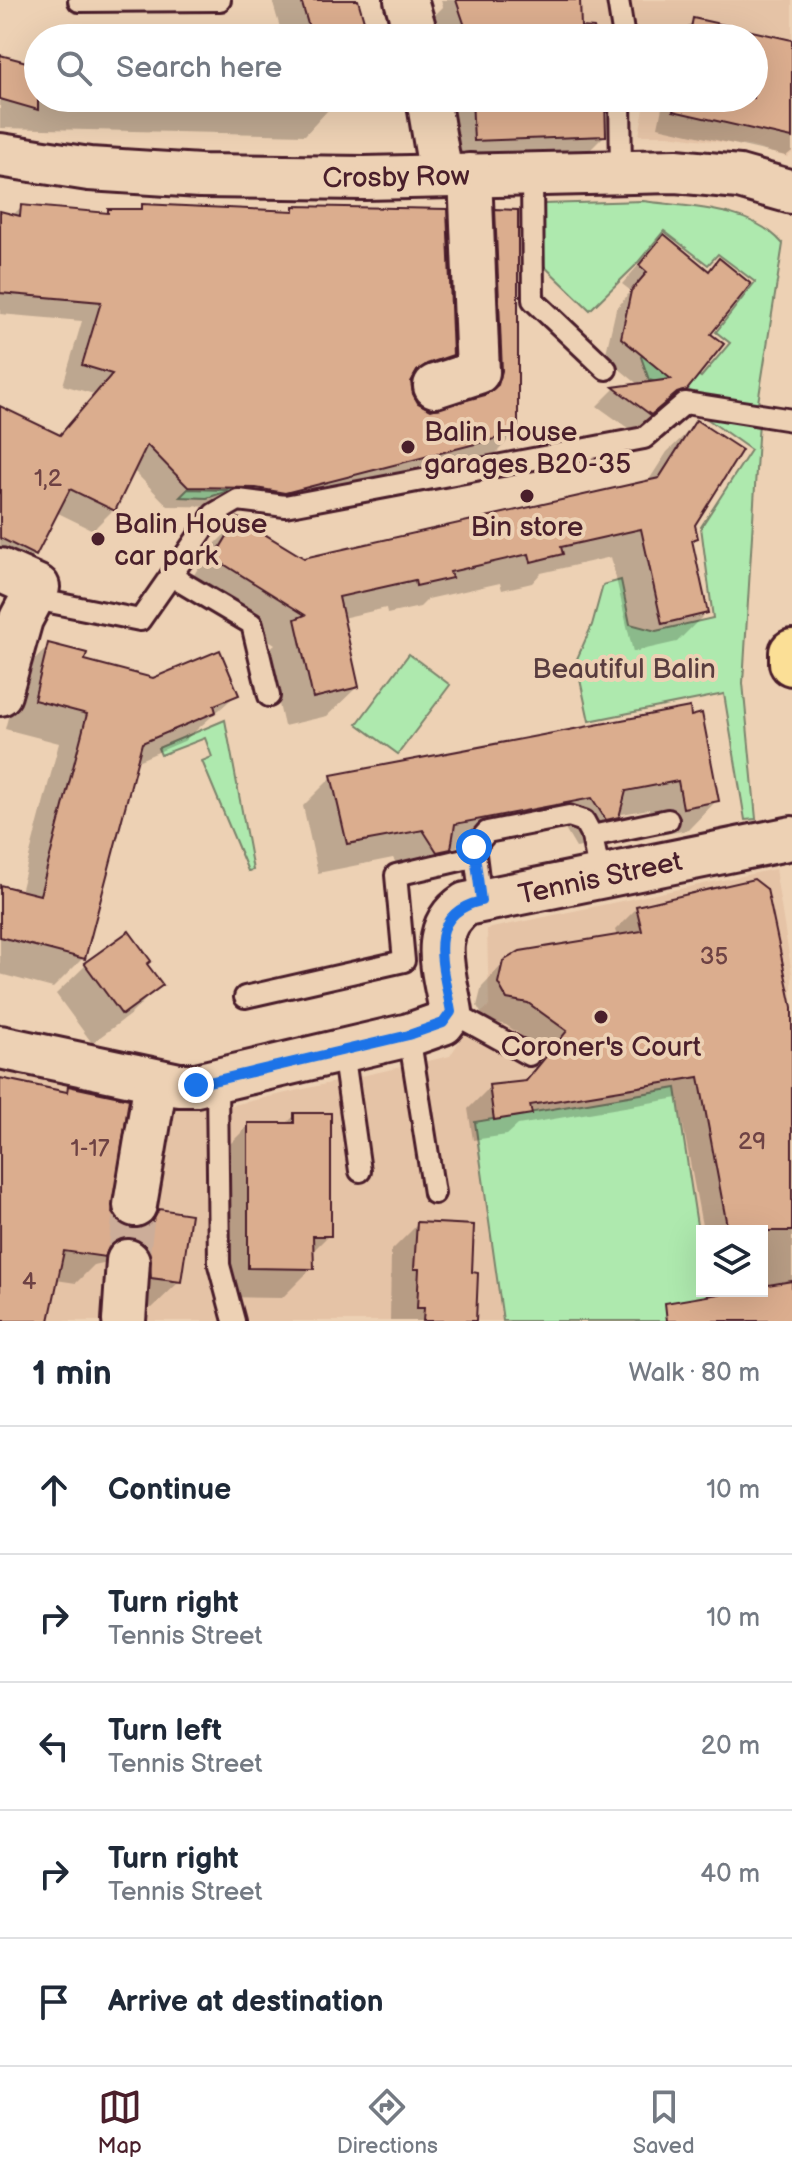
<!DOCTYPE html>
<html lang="en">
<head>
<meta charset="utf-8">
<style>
  :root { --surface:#fff; --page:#f2f2f3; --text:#1f2937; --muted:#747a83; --line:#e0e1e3; --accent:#4a1f2b }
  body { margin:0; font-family:"Balsamiq Sans",sans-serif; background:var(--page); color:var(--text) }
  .controls { position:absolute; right:24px; bottom:24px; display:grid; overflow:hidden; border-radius:0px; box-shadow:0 8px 32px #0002 }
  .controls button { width:72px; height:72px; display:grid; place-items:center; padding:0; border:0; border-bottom:2px solid var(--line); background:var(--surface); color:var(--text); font:40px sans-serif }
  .stop { position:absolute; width:24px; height:24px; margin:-18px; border:6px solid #1a73e8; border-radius:50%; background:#fff }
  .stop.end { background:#1a73e8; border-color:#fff; box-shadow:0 2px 8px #0008 }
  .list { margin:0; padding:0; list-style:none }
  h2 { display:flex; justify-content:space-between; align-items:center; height:104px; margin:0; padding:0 32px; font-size:34px }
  h2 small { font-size:26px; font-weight:400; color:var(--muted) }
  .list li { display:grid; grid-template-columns:52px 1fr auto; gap:24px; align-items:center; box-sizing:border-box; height:128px; padding:0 32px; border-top:2px solid var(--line) }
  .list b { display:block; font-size:30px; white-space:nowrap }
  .list p { margin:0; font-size:26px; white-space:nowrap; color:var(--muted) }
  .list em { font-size:26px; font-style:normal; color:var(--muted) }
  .icon { flex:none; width:44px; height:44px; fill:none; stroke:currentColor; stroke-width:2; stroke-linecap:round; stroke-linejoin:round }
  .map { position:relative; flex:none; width:792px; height:1321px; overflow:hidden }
  .search { position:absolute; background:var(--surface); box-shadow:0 8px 32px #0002; left:24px; right:24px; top:24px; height:88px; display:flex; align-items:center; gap:20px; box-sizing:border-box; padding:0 28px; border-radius:44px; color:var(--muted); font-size:30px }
  .sheet { height:744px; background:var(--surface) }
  nav { display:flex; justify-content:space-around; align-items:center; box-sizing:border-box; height:112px; border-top:2px solid var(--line); background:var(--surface); font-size:22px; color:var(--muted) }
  nav a { display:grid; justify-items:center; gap:4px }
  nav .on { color:var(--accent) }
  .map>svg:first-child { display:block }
  .built { fill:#e5c3a6; fill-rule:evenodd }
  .green { fill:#aee9ae; stroke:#7c846c; stroke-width:2 }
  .shadow { fill:#0003 }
  .building { fill:#dbad8e; stroke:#4a1f2b; stroke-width:2 }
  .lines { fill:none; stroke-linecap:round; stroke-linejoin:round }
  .street-tunnel { stroke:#ccad99; stroke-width:42; stroke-dasharray:42 21; stroke-linecap:butt }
  .lane-casing { stroke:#4a1f2b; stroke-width:26 }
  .street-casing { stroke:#4a1f2b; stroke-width:48 }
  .primary-casing { stroke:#4a1f2b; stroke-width:50 }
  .lane { stroke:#edd1b4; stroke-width:20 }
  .street { stroke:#edd1b4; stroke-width:42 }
  .primary { stroke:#fbdf96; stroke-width:44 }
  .route { stroke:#1a73e8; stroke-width:10 }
  .poi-dot { fill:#4a1f2b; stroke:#edd1b4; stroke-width:3 }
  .labels { text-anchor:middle; stroke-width:8; stroke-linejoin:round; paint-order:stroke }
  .number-label { font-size:24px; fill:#6e4244 }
  .street-label { font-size:28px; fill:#4a1f2b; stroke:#edd1b4 }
  .poi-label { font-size:28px; fill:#4a1f2b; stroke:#edd1b4; text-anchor:start }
  .park-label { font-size:28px; fill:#593d3f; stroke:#edd1b4 }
</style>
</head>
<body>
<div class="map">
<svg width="792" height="1321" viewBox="0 0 792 1321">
  <rect width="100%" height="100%" fill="#edd1b4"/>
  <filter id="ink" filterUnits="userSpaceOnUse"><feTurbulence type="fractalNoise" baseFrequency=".0125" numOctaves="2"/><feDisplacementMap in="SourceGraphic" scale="16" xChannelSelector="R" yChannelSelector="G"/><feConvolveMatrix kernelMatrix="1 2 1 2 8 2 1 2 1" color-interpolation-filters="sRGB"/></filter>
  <g filter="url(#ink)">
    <g class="built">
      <path d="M573,0H792V153L787,157L750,146L668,135H639L645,104L600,106L599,98H754V38H587Z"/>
      <path d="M775,869L792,974V1321H0V1057L211,1110L450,1056L473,1020L489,1006L487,929ZM702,1231H762V1291H702Z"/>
    </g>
    <g class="green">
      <path d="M643,201C688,207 752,207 783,244L757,409L649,380L641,357L655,341L701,377L730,343L716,332L755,282L718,254L708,265L664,231L635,266L590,310L541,263L543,204Z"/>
      <path d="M696,411L759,421L743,683L756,819L745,820L724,694L589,721L576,661L592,625L603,585L621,580L630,624L656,631L713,618L701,527L751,450Z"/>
      <path d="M240,476L246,485L207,498L180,497L188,489L226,490Z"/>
      <path d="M409,654L450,685L398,754L357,724Z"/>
      <path d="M225,720L253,870L248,871L202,761L212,757L205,738L161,755L158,748Z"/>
      <path d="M676,1088L702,1258V1291H707L711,1321H503L475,1122Z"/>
    </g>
    <g class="shadow">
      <path d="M272,0H356L367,38H283Z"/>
      <path d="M441,0H578L580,29L595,38H443L435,15L443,7Z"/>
      <path d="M694,20L792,42V151L786,156L658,127L664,98H754V38H677Z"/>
      <path d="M38,51V98H339L305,135L0,128V57L26,64Z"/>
      <path d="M450,98H603L604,136L584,156L454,161Z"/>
      <path d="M143,206L290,213L295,208L451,354L431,374L409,382L411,395L417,405L431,412L481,398L476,232L496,211L516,432L496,453L263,512L235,507L168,506L133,470L113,510L93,530L56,512L34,555L14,575L0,567V408L58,437L94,394L63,385L82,321L0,314V213L12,216L21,207L105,214L109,211H138Z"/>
      <path d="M664,236L708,334L685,389L666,407L657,410L632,431L597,406L614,389L640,386L605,357L616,309L631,291L622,284Z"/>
      <path d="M697,423L693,524L696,537L690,543L706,613L677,642L633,652L611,557L541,573L532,583L502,590L500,583L428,599L420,607L387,614L386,608L342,618L357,687L327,716L284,726L269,660V649L275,644L186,588L209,550L239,520L304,560L647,483L667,452Z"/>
      <path d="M49,646L83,661L153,680L237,694L184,741L135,762L83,958L53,988L0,974V887L20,892L59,743L5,729L19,675Z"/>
      <path d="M689,718L717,800L688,830L654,836L649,809L617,815L587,846L576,848L563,826L450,848L420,878L407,881L393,858L318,873L303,806L332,777Z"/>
      <path d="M637,908L792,1016V1321H699L748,1291H762V1231H703L678,1098L518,1125L507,1135L473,1140L468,1109L490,1087L523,1083L547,1053L506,1025L485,1020L477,1006L482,986L504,963L617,937L615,930Z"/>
      <path d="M145,964L160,985L131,1014L92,1043L56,994L86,965Z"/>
      <path d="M0,1080L64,1094L69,1088L111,1215L119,1226L132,1231L141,1230L159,1211L179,1282L152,1308L125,1304L114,1267L103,1263L94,1265L76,1283L56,1280L47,1321H0Z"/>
      <path d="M295,1115L329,1235L312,1252V1268L282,1298L220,1297V1154L249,1125H285Z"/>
      <path d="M418,1224L470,1274L474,1321H390L391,1251Z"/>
    </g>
    <g class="building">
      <path d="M301,0H358L369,38H312Z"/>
      <path d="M456,0H580L581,27L594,28L597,38H469Z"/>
      <path d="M693,18L792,40V138L673,111L676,98H754V38H689Z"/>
      <path d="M0,55L38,65V110L0,99Z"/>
      <path d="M472,98H605L606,136L474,141Z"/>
      <path d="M142,204L294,211V206L447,209L453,355L427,364L417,371L411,382L413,394L418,403L431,410L485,395L498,385L502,371L495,209L518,210V433L285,493L256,488L188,487L147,445L115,511L70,489L36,556L0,538V406L60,435L112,374L82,365L101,302L0,293V211L20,216L21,205L108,213V209H142Z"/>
      <path d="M664,234L709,271L719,258L751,284L711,334L724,344L687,390L677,393L651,415L613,387L671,379L621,338L631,291L647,272L639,265Z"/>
      <path d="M696,420L742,450L695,525L698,538L692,540L708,613L662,624L641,529L561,547L563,554L531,562L529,554L450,572L452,578L416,586L415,580L339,597L359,687L313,698L295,619L305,615L214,558L238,518L304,558L659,478Z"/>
      <path d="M48,643L87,653L85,660L153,678L220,650L239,695L214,705L216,712L142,743L85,959L0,937V885L40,895L87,714L34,700Z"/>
      <path d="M690,707L691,716L702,713L719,801L683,808L678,781L626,791L619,817L606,820L592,798L455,824L451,849L437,852L423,830L347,844L331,775Z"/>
      <path d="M754,879L767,889L792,1007V1231H728L699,1077L530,1105L532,1114L494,1120L489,1085L526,1081L567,1031L528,1003L507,999L498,983L503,961L520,951L642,931L636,906Z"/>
      <path d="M129,931L151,961L147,964L163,985L122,1015L84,963Z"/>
      <path d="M0,1078L67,1092L68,1086L129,1099L112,1213L119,1223L132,1229L144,1227L153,1221L159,1209L191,1214L181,1282L151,1278L149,1250L141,1241L130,1237L118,1239L109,1247L105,1257L64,1251L49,1321H0Z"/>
      <path d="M294,1113H331V1236H313L314,1269L248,1268V1123H294Z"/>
      <path d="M417,1222L474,1225L472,1272L478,1273L476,1321H423L424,1308H417L419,1269H414Z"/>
      <path d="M792,1281V1321H667L665,1303L736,1291H762V1286Z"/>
    </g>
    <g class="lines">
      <path class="street-tunnel" d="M128,1261L135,1205"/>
      <defs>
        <g id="lane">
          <path d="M618,0L624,38"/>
          <path d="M79,1L220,0"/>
          <path d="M620,98L621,172"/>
          <path d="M532,174L533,300L606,369"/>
          <path d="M171,576L252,624L269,696"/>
          <path d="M35,599L140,620L214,514L238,500L285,506L644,438L685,403L792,420"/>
          <path d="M592,836L668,820"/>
          <path d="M481,901L474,847L487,832L569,816L584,821L592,836L600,876"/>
          <path d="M245,997L404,961L396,875L473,857"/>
          <path d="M451,1012L529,1055"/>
          <path d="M409,1035L434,1193"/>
          <path d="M343,1051L360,1171"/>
          <path d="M217,1081L219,1265L234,1321"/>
        </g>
        <g id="street">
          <path d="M406,0L417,38"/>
          <path d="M428,98L441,176"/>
          <path d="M0,155L89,169L200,176L365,178L676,171L739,177L792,192"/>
          <path d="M435,386L478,372L470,175"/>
          <path d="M0,570L38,587L21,619L0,694"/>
          <path d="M0,1047L179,1085H196L409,1035L443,1023L451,1012C445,974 427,929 466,904L792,838"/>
          <path d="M135,1205L156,1081"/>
          <path d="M124,1321L128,1261"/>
        </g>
        <path id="primary" d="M792,652V663"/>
      </defs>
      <use href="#lane" class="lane-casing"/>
      <use href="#street" class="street-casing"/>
      <use href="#primary" class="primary-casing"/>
      <use href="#lane" class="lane"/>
      <use href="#street" class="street"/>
      <use href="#primary" class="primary"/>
    </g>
  </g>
  <g class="lines" filter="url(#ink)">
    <path class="route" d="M196,1085L409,1035L443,1023L451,1012C444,968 422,915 481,901L474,847"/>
  </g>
  <g class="poi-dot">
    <circle cx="408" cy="447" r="8"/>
    <circle cx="527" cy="496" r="8"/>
    <circle cx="98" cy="539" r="8"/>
    <circle cx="601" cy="1017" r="8"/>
  </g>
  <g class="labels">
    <g class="number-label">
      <text x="48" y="486">1,2</text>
      <text x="714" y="964">35</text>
      <text x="752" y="1149">29</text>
      <text x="90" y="1156">1-17</text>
      <text x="29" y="1289">4</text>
    </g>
    <g class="street-label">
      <text transform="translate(396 176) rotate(-1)" y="10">Crosby Row</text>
      <text transform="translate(600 877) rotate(-12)" y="10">Tennis Street</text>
    </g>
    <g class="poi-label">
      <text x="424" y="441">Balin House<tspan x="424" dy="32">garages B20-35</tspan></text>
      <text x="114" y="533">Balin House<tspan x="114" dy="32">car park</tspan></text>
      <text x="527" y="536" text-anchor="middle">Bin store</text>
      <text x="601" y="1056" text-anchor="middle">Coroner's Court</text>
    </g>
    <g class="park-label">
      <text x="624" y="678">Beautiful Balin</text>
    </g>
  </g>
</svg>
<div class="controls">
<button><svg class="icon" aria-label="layers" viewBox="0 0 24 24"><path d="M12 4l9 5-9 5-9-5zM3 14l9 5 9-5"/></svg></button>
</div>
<div class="stop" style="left:474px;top:847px"></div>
<div class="stop end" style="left:196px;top:1085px"></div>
<div class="search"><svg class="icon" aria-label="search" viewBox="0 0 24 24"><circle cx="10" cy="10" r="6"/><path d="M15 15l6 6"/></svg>Search here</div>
</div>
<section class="sheet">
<h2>1 min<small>Walk · 80 m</small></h2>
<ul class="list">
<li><svg class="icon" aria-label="ahead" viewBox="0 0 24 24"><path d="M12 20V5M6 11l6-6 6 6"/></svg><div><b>Continue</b></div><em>10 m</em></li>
<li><svg class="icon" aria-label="right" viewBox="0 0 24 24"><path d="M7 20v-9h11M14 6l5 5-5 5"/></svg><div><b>Turn right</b><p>Tennis Street</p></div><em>10 m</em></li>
<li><svg class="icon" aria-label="left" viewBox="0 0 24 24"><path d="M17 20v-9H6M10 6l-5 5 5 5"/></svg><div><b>Turn left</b><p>Tennis Street</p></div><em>20 m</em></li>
<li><svg class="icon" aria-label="right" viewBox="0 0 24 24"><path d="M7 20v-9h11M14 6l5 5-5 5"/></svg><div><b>Turn right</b><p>Tennis Street</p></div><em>40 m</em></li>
<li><svg class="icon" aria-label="arrive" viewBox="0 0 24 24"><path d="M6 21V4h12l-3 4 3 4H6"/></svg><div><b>Arrive at destination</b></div></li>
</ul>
</section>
<nav>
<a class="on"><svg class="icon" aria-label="map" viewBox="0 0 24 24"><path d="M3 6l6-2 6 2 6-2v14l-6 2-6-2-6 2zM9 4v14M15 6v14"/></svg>Map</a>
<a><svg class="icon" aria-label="directions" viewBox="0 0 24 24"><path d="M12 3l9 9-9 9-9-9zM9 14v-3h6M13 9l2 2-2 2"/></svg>Directions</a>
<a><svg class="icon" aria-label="saved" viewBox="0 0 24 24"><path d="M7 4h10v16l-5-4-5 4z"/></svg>Saved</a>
</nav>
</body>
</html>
